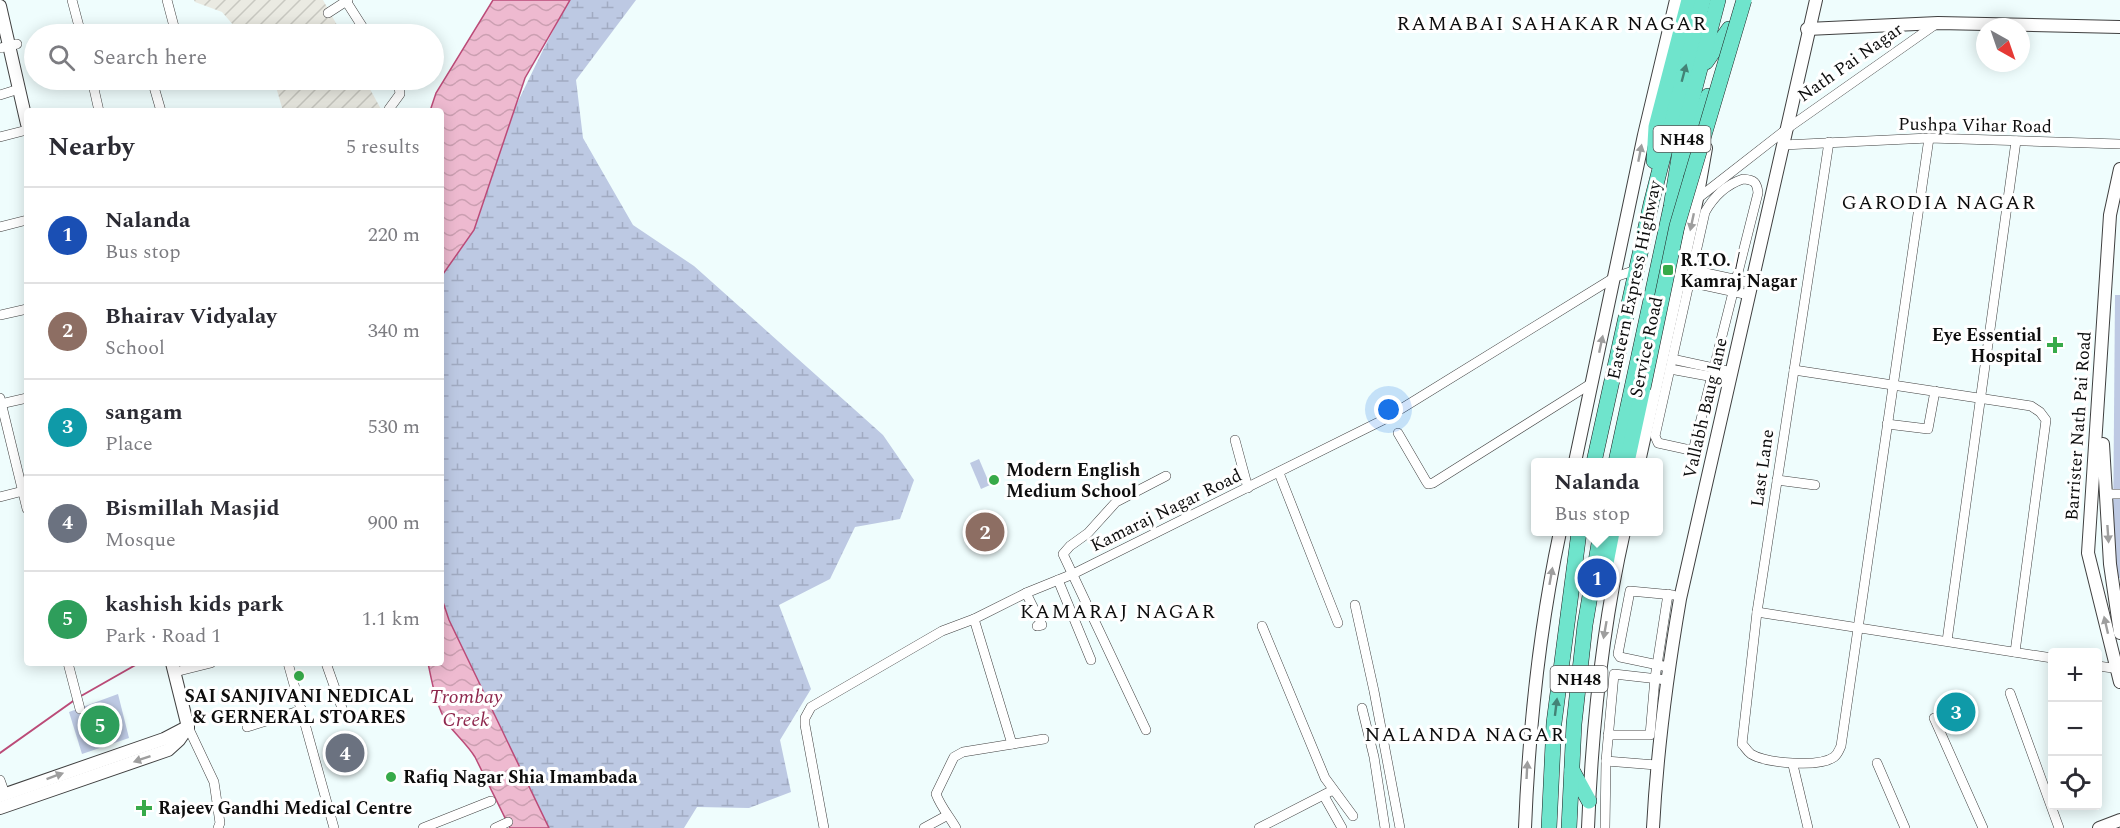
<!DOCTYPE html>
<html lang="en">
<head>
<meta charset="utf-8">
<style>
  :root { --surface:#fff; --page:#f2f2f3; --text:#2b2b33; --muted:#7c7c81; --line:#e1e1e2; --accent:#7c3aed }
  body { margin:0; font-family:Spectral,serif; background:var(--page); color:var(--text) }
  .controls { position:absolute; right:18px; bottom:18px; display:grid; overflow:hidden; border-radius:6px; box-shadow:0 3px 15px #0003 }
  .controls button { width:54px; height:54px; display:grid; place-items:center; padding:0; border:0; border-bottom:2px solid var(--line); background:var(--surface); color:var(--text); font:30px sans-serif }
  .compass { position:absolute; left:1976px; top:18px; width:54px; height:54px; border-radius:50%; background:var(--surface); box-shadow:0 3px 15px #0003; rotate:140deg }
  .you { position:absolute; left:1389px; top:410px; width:21px; height:21px; margin:-15px; border:4px solid #fff; border-radius:50%; background:#1a73e8; box-shadow:0 0 0 9px #1a73e833 }
  .badge { display:grid; place-items:center; width:39px; height:39px; border-radius:50%; background:var(--accent); color:#fff; font-size:20px; font-weight:700 }
  .pin { position:absolute; translate:-50% -50%; border:3px solid #fff; box-shadow:0 2px 6px #0006 }
  .popup { position:absolute; left:1531px; top:458px; width:132px; height:78px; box-sizing:border-box; display:grid; place-content:center; border-radius:6px; background:var(--surface); filter:drop-shadow(0 2px 4px #0005); font-size:20px; white-space:nowrap; color:var(--muted) }
  .popup b { font-size:22px; color:var(--text) }
  .popup::after { content:''; position:absolute; left:50%; top:100%; margin-left:-12px; border:12px solid transparent; border-top-color:var(--surface) }
  .list { margin:0; padding:0; list-style:none }
  h2 { display:flex; justify-content:space-between; align-items:center; height:78px; margin:0; padding:0 24px; font-size:26px }
  h2 small { font-size:20px; font-weight:400; color:var(--muted) }
  .list li { display:grid; grid-template-columns:39px 1fr auto; gap:18px; align-items:center; box-sizing:border-box; height:96px; padding:0 24px; border-top:2px solid var(--line) }
  .list b { display:block; font-size:22px; white-space:nowrap }
  .list p { margin:0; font-size:20px; white-space:nowrap; color:var(--muted) }
  .list em { font-size:20px; font-style:normal; color:var(--muted) }
  .icon { flex:none; width:33px; height:33px; fill:none; stroke:currentColor; stroke-width:2; stroke-linecap:round; stroke-linejoin:round }
  .map { position:relative; flex:none; width:2120px; height:828px; overflow:hidden }
  .search { position:absolute; background:var(--surface); box-shadow:0 3px 15px #0003; left:24px; top:24px; width:420px; height:66px; display:flex; align-items:center; gap:15px; box-sizing:border-box; padding:0 21px; border-radius:33px; color:var(--muted); font-size:22px }
  .panel { position:absolute; background:var(--surface); box-shadow:0 3px 15px #0003; left:24px; top:108px; width:420px; height:558px; border-radius:6px }
  .map>svg:first-child { display:block }
  .industrial { fill:url(#industrial-furrows) }
  .wetland { fill:url(#wetland-marsh) }
  .park { fill:#bdc9e3 }
  .water { fill:url(#water-waves); stroke:#bb4b78; stroke-width:1.5 }
  .lines { fill:none; stroke-linecap:round; stroke-linejoin:round }
  .stream { stroke:#bb4b78; stroke-width:2 }
  .minor-casing { stroke:#404040; stroke-width:10 }
  .tertiary-casing { stroke:#404040; stroke-width:14 }
  .trunk-casing { stroke:#1e1e1e; stroke-width:16 }
  .minor { stroke:#fff; stroke-width:9 }
  .tertiary { stroke:#fff; stroke-width:12 }
  .trunk { stroke:#6fe4cc; stroke-width:15 }
  .trunk-bridge-casing { stroke:#1e1e1e; stroke-width:16; stroke-linecap:butt }
  .trunk-bridge { stroke:#6fe4cc; stroke-width:15 }
  .oneway { fill:#438376 }
  .oneway2 { fill:#9e9e9e }
  .poi-dot { fill:#37aa49; stroke:#fff; stroke-width:2 }
  .labels { text-anchor:middle; stroke-width:6; stroke-linejoin:round; paint-order:stroke }
  .shield { fill:#fff; stroke:#565656; stroke-width:1.5 }
  .shield-label { font-size:16px; font-weight:bold; fill:#0d0d0d }
  .street-label { font-size:18px; fill:#0d0d0d; stroke:#fff }
  .poi-label { font-size:18px; font-weight:bold; fill:#0d0d0d; stroke:#fff; text-anchor:start }
  .neighbourhood-label { font-size:20px; letter-spacing:1.5px; fill:#0d0d0d; stroke:#fff }
  .water-label { font-size:20px; font-style:italic; fill:#8e274d; stroke:#fff }
</style>
</head>
<body>
<div class="map">
<svg width="2120" height="828" viewBox="0 0 2120 828">
  <defs>
    <pattern id="industrial-furrows" width="10" height="10" patternUnits="userSpaceOnUse" patternTransform="scale(1.5)"><rect width="10" height="10" fill="#eaeae2"/><path d="M-1 1l2-2M0 10L10 0M9 11l2-2" fill="none" stroke="#c8c8c1"/></pattern>
    <pattern id="wetland-marsh" width="20" height="14" patternUnits="userSpaceOnUse" patternTransform="scale(1.5)"><rect width="20" height="14" fill="#bdc9e3"/><path d="M1 5h8M5 5V1M11 12h8M15 12V8" fill="none" stroke="#a1abc2"/></pattern>
    <pattern id="water-waves" width="16" height="10" patternUnits="userSpaceOnUse" patternTransform="scale(1.5)"><rect width="16" height="10" fill="#eebad0"/><path d="M0 5q4-4 8 0t8 0" fill="none" stroke="#cb9fb1"/></pattern>
  </defs>
  <rect width="100%" height="100%" fill="#effdfd"/>
  <g class="industrial">
    <path d="M194,0H323L342,34H241L222,12L195,2Z"/>
    <path d="M274,80H365L382,111H283Z"/>
  </g>
  <path class="wetland" d="M569,0H636L576,80L583,138L633,225L694,266L883,435L914,480L900,519L855,527L830,579L779,605L811,689L780,740L791,792L749,808L697,807L684,828H549L449,620L441,595V271L509,120L543,50Z"/>
  <g class="park">
    <path d="M2115,295H2120V578H2118L2113,539Z"/>
    <path d="M979,459L990,485L981,489L970,463Z"/>
    <path d="M118,694L129,738L82,754L69,712Z"/>
  </g>
  <g class="water">
    <path d="M493,0H570L525,78L474,230L441,277V111H430L436,93Z"/>
    <path d="M441,596L449,620L549,828H510L475,757C467,744 456,735 447,723C436,706 432,682 428,663H441Z"/>
  </g>
  <g class="lines">
    <g class="stream">
      <path d="M81,696L139,663"/>
      <path d="M0,753L76,699"/>
    </g>
    <defs>
      <g id="minor">
        <path d="M72,0L81,34"/>
        <path d="M167,0L176,34"/>
        <path d="M346,1L367,34"/>
        <path d="M328,13L348,0"/>
        <path d="M0,48L17,44"/>
        <path d="M92,80L99,111"/>
        <path d="M152,80L161,111"/>
        <path d="M93,85L109,80"/>
        <path d="M0,95L19,89"/>
        <path d="M389,109L400,94L399,87L395,80"/>
        <path d="M0,137L27,130"/>
        <path d="M1829,142L1757,612L1742,744C1745,747 1747,751 1751,754C1766,763 1819,768 1834,757C1838,754 1839,750 1841,746L1929,138"/>
        <path d="M1783,145L1929,138L2120,144"/>
        <path d="M1743,179C1754,180 1757,182 1758,193L1694,447L1690,450L1658,443L1655,436L1705,212C1714,196 1725,185 1743,179Z"/>
        <path d="M1697,199L1788,128L1936,24"/>
        <path d="M0,227L27,220"/>
        <path d="M1692,270L1752,283"/>
        <path d="M1689,282L1749,295"/>
        <path d="M0,315L27,309"/>
        <path d="M1672,359L1732,372"/>
        <path d="M1670,369L1730,380"/>
        <path d="M1794,370L2031,406L2040,412L2046,420L2015,652"/>
        <path d="M0,398L27,509"/>
        <path d="M0,404L27,398"/>
        <path d="M1887,424L1928,429L1935,391"/>
        <path d="M1398,433L1426,481L1428,484L1433,483L1592,383"/>
        <path d="M1235,440L1248,488"/>
        <path d="M1279,473L1338,623"/>
        <path d="M1777,480L1815,485"/>
        <path d="M2105,494H2120"/>
        <path d="M0,497L27,490"/>
        <path d="M1058,580L1091,660"/>
        <path d="M1026,593L1042,625L1037,626"/>
        <path d="M1355,605L1374,691L1400,828"/>
        <path d="M1757,612L2052,658"/>
        <path d="M974,619L1012,744"/>
        <path d="M1262,626L1325,778L1353,816"/>
        <path d="M1947,641L2016,141"/>
        <path d="M68,663L80,709"/>
        <path d="M288,663L334,828"/>
        <path d="M326,663L343,711"/>
        <path d="M1663,666L1620,657L1618,654L1630,591L1673,595"/>
        <path d="M2098,666L2120,669"/>
        <path d="M175,672L211,663"/>
        <path d="M2010,693L2059,828"/>
        <path d="M1362,708L1374,757L1385,828"/>
        <path d="M1934,718L1983,828"/>
        <path d="M188,727L214,782L220,823L218,828"/>
        <path d="M247,727L302,710"/>
        <path d="M1146,730L1063,554L1070,546L1088,533L1116,502L1166,476"/>
        <path d="M1608,735H1650L1655,678L1668,594"/>
        <path d="M1606,761L1656,765"/>
        <path d="M1877,763L1905,828"/>
        <path d="M1793,765L1808,828"/>
        <path d="M0,780L5,794"/>
        <path d="M1324,796L1342,828"/>
        <path d="M423,828L491,801"/>
        <path d="M495,828L508,822"/>
        <path d="M824,828L805,725V718L811,707L942,631L974,619L1026,593L1073,574L1383,420L1615,277L1636,270"/>
        <path d="M924,828L946,816"/>
        <path d="M956,828C949,816 941,807 936,794L952,761L954,757L963,752L1044,739"/>
        <path d="M1259,828L1333,790"/>
        <path d="M1605,828L1606,761L1614,674L1667,680"/>
      </g>
      <g id="tertiary">
        <path d="M0,6L27,124"/>
        <path d="M1807,29L1938,23L2120,27"/>
        <path d="M2120,169L2110,215L2088,553L2120,682"/>
        <path d="M2103,444L2110,564L2120,633"/>
        <path d="M1575,462L1644,135L1676,0"/>
        <path d="M1639,462L1697,199L1706,148"/>
        <path d="M172,663L188,727"/>
        <path d="M0,796L164,739L187,727"/>
        <path d="M0,808L168,750L179,740L188,727"/>
        <path d="M1525,828C1529,728 1539,630 1560,532"/>
        <path d="M1588,828C1592,728 1602,629 1624,532"/>
        <path d="M1653,828C1657,751 1667,675 1680,599L1816,0"/>
        <path d="M2099,828L2120,820"/>
      </g>
      <g id="trunk">
        <path d="M1706,62L1729,29"/>
        <path d="M1654,161L1656,127L1689,0"/>
        <path d="M1684,167L1708,96"/>
        <path d="M1594,462L1651,204L1703,0"/>
        <path d="M1616,462L1671,207L1683,133L1718,0"/>
        <path d="M1627,462L1643,388"/>
        <path d="M1605,568L1612,532"/>
        <path d="M1572,770L1589,801"/>
        <path d="M1549,828L1554,723L1579,532"/>
        <path d="M1569,828L1574,724L1585,625L1601,532"/>
      </g>
    </defs>
    <use href="#minor" class="minor-casing"/>
    <use href="#tertiary" class="tertiary-casing"/>
    <use href="#trunk" class="trunk-casing"/>
    <use href="#minor" class="minor"/>
    <use href="#tertiary" class="tertiary"/>
    <use href="#trunk" class="trunk"/>
    <defs>
      <path id="trunk-bridge" d="M1643,388L1677,226L1744,0"/>
    </defs>
    <use href="#trunk-bridge" class="trunk-bridge-casing"/>
    <use href="#trunk-bridge" class="trunk-bridge"/>
  </g>
  <defs><path id="oneway-solid" d="M-6-.8H1V-3.2L6.5 0L1 3.2V.8H-6Z" transform="scale(1.5)"/></defs>
  <g class="oneway">
    <use href="#oneway-solid" transform="translate(1684 73) rotate(-75)"/>
    <use href="#oneway-solid" transform="translate(1556 707) rotate(-83)"/>
  </g>
  <g class="oneway2">
    <use href="#oneway-solid" transform="translate(1640 153) rotate(-79)"/>
    <use href="#oneway-solid" transform="translate(1692 222) rotate(102)"/>
    <use href="#oneway-solid" transform="translate(1601 344) rotate(-78)"/>
    <use href="#oneway-solid" transform="translate(2108 534) rotate(86)"/>
    <use href="#oneway-solid" transform="translate(1551 576) rotate(-80)"/>
    <use href="#oneway-solid" transform="translate(2106 625) rotate(-103)"/>
    <use href="#oneway-solid" transform="translate(1605 630) rotate(100)"/>
    <use href="#oneway-solid" transform="translate(142 759) rotate(161)"/>
    <use href="#oneway-solid" transform="translate(1527 770) rotate(-87)"/>
    <use href="#oneway-solid" transform="translate(55 776) rotate(-20)"/>
  </g>
  <g class="poi-dot">
    <rect x="1662" y="264" width="12" height="12" rx="3"/>
    <path d="M2052 336h6v6h6v6h-6v6h-6v-6h-6v-6h6z"/>
    <circle cx="994" cy="480" r="6"/>
    <circle cx="299" cy="676" r="6"/>
    <circle cx="391" cy="777" r="6"/>
    <path d="M141 799h6v6h6v6h-6v6h-6v-6h-6v-6h6z"/>
  </g>
  <g class="labels">
    <g class="shield">
      <rect x="1653.5" y="126" width="57" height="26" rx="4.5"/>
      <rect x="1550.5" y="666" width="57" height="26" rx="4.5"/>
    </g>
    <g class="shield-label">
      <text x="1682" y="145">NH48</text>
      <text x="1579" y="685">NH48</text>
    </g>
    <g class="street-label">
      <text transform="translate(1850 62) rotate(-35)" y="6">Nath Pai Nagar</text>
      <text transform="translate(1975 125) rotate(1)" y="6">Pushpa Vihar Road</text>
      <text transform="translate(1634 280) rotate(-78)" y="6">Eastern Express Highway</text>
      <text transform="translate(1646 347) rotate(-78)" y="6">Service Road</text>
      <text transform="translate(1705 408) rotate(-77)" y="6">Vallabh Baug lane</text>
      <text transform="translate(2078 426) rotate(-86)" y="6">Barrister Nath Pai Road</text>
      <text transform="translate(1762 468) rotate(-82)" y="6">Last Lane</text>
      <text transform="translate(1166 510) rotate(-26)" y="6">Kamaraj Nagar Road</text>
    </g>
    <g class="poi-label">
      <text x="1680" y="266">R.T.O. /<tspan x="1680" dy="21">Kamraj Nagar</tspan></text>
      <text x="2042" y="341" text-anchor="end">Eye Essential<tspan x="2042" dy="21">Hospital</tspan></text>
      <text x="1006" y="476">Modern English<tspan x="1006" dy="21">Medium School</tspan></text>
      <text x="299" y="702" text-anchor="middle">SAI SANJIVANI NEDICAL<tspan x="299" dy="21">&amp; GERNERAL STOARES</tspan></text>
      <text x="403" y="783">Rafiq Nagar Shia Imambada</text>
      <text x="158" y="814">Rajeev Gandhi Medical Centre</text>
    </g>
    <g class="neighbourhood-label">
      <text x="1552" y="30">RAMABAI SAHAKAR NAGAR</text>
      <text x="1939" y="209">GARODIA NAGAR</text>
      <text x="1118" y="618">KAMARAJ NAGAR</text>
      <text x="1465" y="741">NALANDA NAGAR</text>
    </g>
    <g class="water-label">
      <text x="466" y="703">Trombay<tspan x="466" dy="23">Creek</tspan></text>
    </g>
  </g>
</svg>
<div class="controls">
<button>+</button>
<button>−</button>
<button><svg class="icon" aria-label="locate" viewBox="0 0 24 24"><circle cx="12" cy="12" r="6"/><path d="M12 2v4M12 18v4M2 12h4M18 12h4"/></svg></button>
</div>
<svg class="compass" viewBox="-18 -18 36 36"><path d="M0-13l5 13h-10z" fill="#e53935"/><path d="M0 13l5-13h-10z" fill="#7c7c81"/></svg>
<div class="you"></div>
<div class="pin badge" style="left:1597px;top:578px;background:#1a4fb4">1</div>
<div class="popup"><b>Nalanda</b>Bus stop</div>
<div class="pin badge" style="left:985px;top:532px;background:#8d6e63">2</div>
<div class="pin badge" style="left:1956px;top:712px;background:#0f9aa8">3</div>
<div class="pin badge" style="left:345px;top:753px;background:#6b7280">4</div>
<div class="pin badge" style="left:100px;top:725px;background:#2e9e5b">5</div>
<div class="search"><svg class="icon" aria-label="search" viewBox="0 0 24 24"><circle cx="10" cy="10" r="6"/><path d="M15 15l6 6"/></svg>Search here</div>
<section class="panel">
<h2>Nearby<small>5 results</small></h2>
<ul class="list">
<li><span class="badge" style="background:#1a4fb4">1</span><div><b>Nalanda</b><p>Bus stop</p></div><em>220 m</em></li>
<li><span class="badge" style="background:#8d6e63">2</span><div><b>Bhairav Vidyalay</b><p>School</p></div><em>340 m</em></li>
<li><span class="badge" style="background:#0f9aa8">3</span><div><b>sangam</b><p>Place</p></div><em>530 m</em></li>
<li><span class="badge" style="background:#6b7280">4</span><div><b>Bismillah Masjid</b><p>Mosque</p></div><em>900 m</em></li>
<li><span class="badge" style="background:#2e9e5b">5</span><div><b>kashish kids park</b><p>Park · Road 1</p></div><em>1.1 km</em></li>
</ul>
</section>
</div>
</body>
</html>
